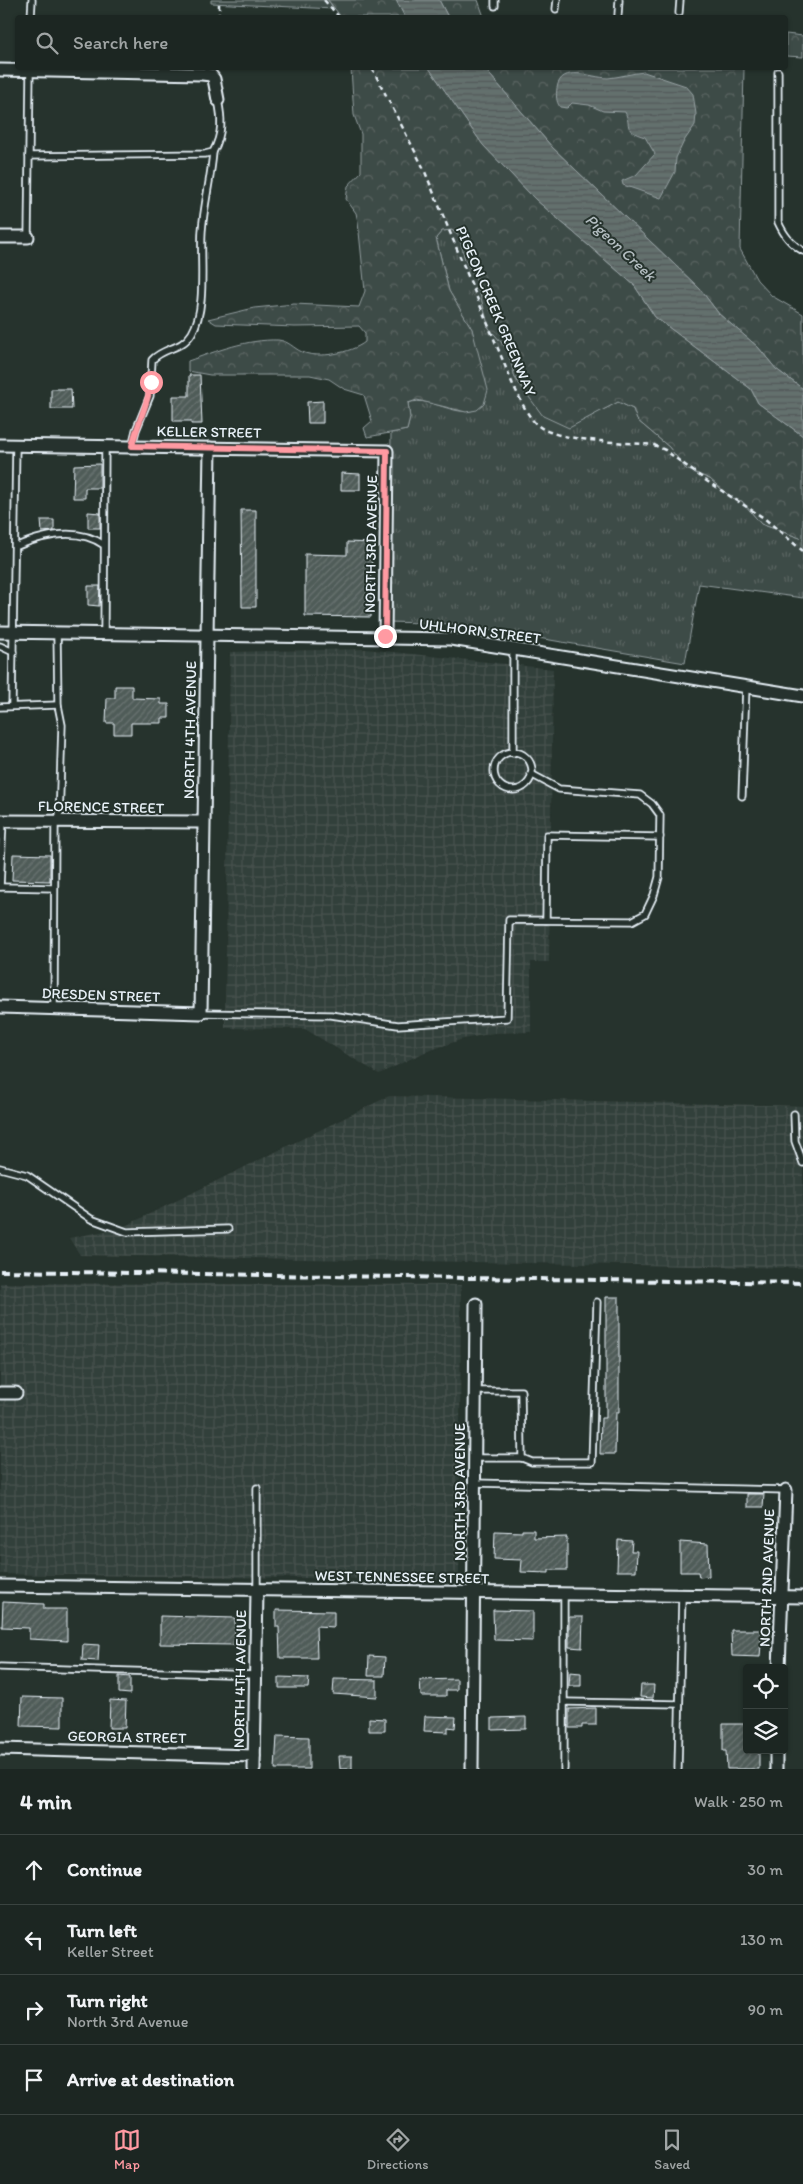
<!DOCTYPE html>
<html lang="en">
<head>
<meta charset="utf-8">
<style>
  :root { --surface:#1c2622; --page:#29322f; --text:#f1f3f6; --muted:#a0a5a5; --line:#3a4340; --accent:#ff9aa2 }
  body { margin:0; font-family:Itim,sans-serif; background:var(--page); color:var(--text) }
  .controls { position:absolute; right:15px; bottom:15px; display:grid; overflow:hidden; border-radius:5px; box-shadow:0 1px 4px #0004 }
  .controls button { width:45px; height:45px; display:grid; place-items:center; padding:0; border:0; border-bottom:1px solid var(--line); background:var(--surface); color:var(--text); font:25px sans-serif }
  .stop { position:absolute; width:15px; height:15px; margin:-11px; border:4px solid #ff9aa2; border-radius:50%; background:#fff }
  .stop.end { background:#ff9aa2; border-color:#fff; box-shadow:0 1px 5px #0008 }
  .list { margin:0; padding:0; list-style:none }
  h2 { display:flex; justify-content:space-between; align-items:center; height:65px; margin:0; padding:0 20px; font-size:21px }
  h2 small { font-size:16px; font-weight:400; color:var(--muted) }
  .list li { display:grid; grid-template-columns:32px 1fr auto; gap:15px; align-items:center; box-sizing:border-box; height:70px; padding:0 20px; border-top:1px solid var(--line) }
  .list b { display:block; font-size:19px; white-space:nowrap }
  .list p { margin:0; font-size:16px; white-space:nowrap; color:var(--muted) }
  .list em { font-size:16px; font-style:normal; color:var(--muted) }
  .icon { flex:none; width:28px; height:28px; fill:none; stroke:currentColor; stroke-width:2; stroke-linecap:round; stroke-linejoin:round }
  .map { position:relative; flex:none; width:803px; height:1769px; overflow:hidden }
  .search { position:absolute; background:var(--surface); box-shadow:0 1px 4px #0004; left:15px; right:15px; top:15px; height:55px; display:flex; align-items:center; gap:12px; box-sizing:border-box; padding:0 18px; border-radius:5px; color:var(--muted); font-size:19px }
  .sheet { height:345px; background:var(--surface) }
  nav { display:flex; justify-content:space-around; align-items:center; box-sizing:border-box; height:70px; border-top:1px solid var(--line); background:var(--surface); font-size:14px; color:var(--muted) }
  nav a { display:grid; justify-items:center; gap:2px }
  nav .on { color:var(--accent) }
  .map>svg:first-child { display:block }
  .industrial { fill:url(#industrial-grid) }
  .grass { fill:url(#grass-tufts); stroke:#939ea0 }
  .forest { fill:url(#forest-crowns); stroke:#939ea0 }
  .water { fill:url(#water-rules); stroke:#98a3a5 }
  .building { fill:url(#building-hatch); stroke:#e8f1f8 }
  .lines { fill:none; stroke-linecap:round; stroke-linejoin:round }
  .lane-casing { stroke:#e8f1f8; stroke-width:9 }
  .street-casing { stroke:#e8f1f8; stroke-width:15 }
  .path { stroke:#e8f1f8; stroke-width:2.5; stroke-dasharray:5 4; stroke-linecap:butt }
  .lane { stroke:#26332d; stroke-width:5.5 }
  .street { stroke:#26332d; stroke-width:11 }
  .rail { stroke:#e8f1f8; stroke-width:4; stroke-dasharray:8 4; stroke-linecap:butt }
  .route { stroke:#ff9aa2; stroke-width:6 }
  .labels { text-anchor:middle; stroke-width:4; stroke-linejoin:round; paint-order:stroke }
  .street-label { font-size:15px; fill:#e8f1f8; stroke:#26332d }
  .water-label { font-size:16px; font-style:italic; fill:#b3bdc0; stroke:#26332d }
</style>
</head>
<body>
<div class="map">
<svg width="803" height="1769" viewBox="0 0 803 1769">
  <defs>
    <pattern id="industrial-grid" width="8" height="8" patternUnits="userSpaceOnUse" patternTransform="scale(1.25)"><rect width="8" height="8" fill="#333f3a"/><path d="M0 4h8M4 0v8" fill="none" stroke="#47524e"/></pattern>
    <pattern id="grass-tufts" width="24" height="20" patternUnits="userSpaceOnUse" patternTransform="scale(1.25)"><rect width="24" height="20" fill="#3e4b47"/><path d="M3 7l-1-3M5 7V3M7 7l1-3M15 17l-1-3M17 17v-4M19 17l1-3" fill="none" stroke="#5a6562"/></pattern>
    <pattern id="forest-crowns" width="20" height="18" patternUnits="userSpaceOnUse" patternTransform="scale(1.25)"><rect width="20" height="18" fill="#3e4b47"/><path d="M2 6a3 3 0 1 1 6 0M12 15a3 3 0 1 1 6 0" fill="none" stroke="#5a6562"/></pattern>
    <pattern id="water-rules" width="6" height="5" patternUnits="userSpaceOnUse" patternTransform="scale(1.25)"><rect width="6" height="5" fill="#636f6d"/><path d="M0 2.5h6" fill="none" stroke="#535a5a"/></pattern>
    <pattern id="building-hatch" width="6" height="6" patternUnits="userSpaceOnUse" patternTransform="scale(1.25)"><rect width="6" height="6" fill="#505c59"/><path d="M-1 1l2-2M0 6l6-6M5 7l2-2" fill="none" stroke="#697472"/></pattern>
  </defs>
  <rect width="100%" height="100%" fill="#26332d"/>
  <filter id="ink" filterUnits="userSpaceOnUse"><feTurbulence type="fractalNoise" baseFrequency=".02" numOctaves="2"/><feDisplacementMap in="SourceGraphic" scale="10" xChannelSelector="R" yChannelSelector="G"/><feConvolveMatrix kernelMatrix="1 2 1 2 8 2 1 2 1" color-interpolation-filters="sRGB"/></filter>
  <g filter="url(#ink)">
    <g class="industrial">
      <path d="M365,649L553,669L549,962H531V1032L494,1033L463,1039L425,1052L379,1074L305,1029L225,1028L230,652Z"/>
      <path d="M389,1096L803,1106V1268L80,1255L69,1238L121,1228Z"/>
      <path d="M0,1283L461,1285L459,1580L0,1574Z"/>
    </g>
    <g class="grass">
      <path d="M211,0H328L334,9L211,3Z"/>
      <path d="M452,230L460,237L465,260L475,275L489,328L508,350L515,378L569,427L618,402L633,409L637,420L669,447L686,469L710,479L733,499L742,501L761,524L803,539V598L699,584L685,663L456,624L389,622L391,433L407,430L410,418L408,403C433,394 462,425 484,404L472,329L449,291L436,238L442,231Z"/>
    </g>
    <g class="forest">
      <path d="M328,0H396L405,17H341Z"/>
      <path d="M439,0H478L484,17H448Z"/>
      <path d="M786,34L803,36V57L786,56Z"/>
      <path d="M351,68H429L483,145L535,199L634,285L655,317L751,389L758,403L803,436V539L761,524L742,501L733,499L710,479L686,469L669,447L637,420L633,409L618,402L569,428L543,416L515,378L508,350L489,328L475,275L465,260L460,237L452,230L442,231L436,238L449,291L472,329L488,390L484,404L477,410L466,412L417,400L408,403L410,418L407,430L367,437L364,428L372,421L364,395L344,389L329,379L310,375H210L188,371V361C217,351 247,339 278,340C289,341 293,348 302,352C319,359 351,353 365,342V333L359,326L295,327L216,324L208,319L254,308L294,304L359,307L365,291L358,222L356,213L346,199L348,186L361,172V134L354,115Z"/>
      <path d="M484,68H744L740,249L757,280L772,296L803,314V389L776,369L758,347L719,314L700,289L552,147Z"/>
    </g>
    <g class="water">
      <path d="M396,0H439L448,17H405Z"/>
      <path d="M429,68H484L552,147L700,289L719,314L758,347L776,369L803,389V436L758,403L751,389L655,317L634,285L535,199L483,145Z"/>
      <path d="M644,72L686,86L693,94L696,114L695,125L684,141L676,158L675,172L661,198L623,185L622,181L636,175L655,154L645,137C622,130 632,127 625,112L603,111L589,105L572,103L567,108L560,107C556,101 556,96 557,88C561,63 592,78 608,78C620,77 632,73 644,72Z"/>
    </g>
    <g class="building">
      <path d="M189,375H200L202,424H191V421H173V396H189Z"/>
      <path d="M51,389H71L72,409H51Z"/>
      <path d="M323,401V423H308L307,402Z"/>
      <path d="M100,464V488H85V498H73L74,465Z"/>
      <path d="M341,473L360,474V490H341Z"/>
      <path d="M241,510H256V607H242Z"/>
      <path d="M88,512L100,513V528H88Z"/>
      <path d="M41,520H54V531L42,532Z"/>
      <path d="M347,542L372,543L371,617L305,616V554L347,555Z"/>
      <path d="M88,586H100L99,606L88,605Z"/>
      <path d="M115,686H132V698L161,699V704H169V718H162V723H131V734H114V723H106L107,698H115Z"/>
      <path d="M13,854L50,855V881L12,880Z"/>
      <path d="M606,1297H619V1412H616L615,1454H600L601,1418H606Z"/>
      <path d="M747,1494H764L763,1507H747Z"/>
      <path d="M522,1530H534V1538L567,1537V1570H549V1573L521,1572L522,1560L494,1559L495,1531L522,1532Z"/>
      <path d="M618,1540L632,1541L631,1551H637L636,1571H617Z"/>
      <path d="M680,1542L708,1544L709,1576L699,1577L698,1572H680Z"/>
      <path d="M3,1602L44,1604V1609H67V1641L29,1639V1628L2,1627Z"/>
      <path d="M276,1610L334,1611V1627L316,1626L317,1658H280L279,1627H276Z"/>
      <path d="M493,1610L533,1611V1641L494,1640Z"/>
      <path d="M160,1616L235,1618V1645L160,1644Z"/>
      <path d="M569,1617H583L582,1648L569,1647Z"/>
      <path d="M731,1630H762L760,1657L732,1656Z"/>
      <path d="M83,1644L99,1645L98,1661L82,1660Z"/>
      <path d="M369,1656L385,1657L384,1676H368Z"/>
      <path d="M570,1672L581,1673V1686H569Z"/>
      <path d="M119,1676L130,1677V1694L119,1693Z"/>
      <path d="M279,1677L309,1678L308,1688H279Z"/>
      <path d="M334,1679L377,1680V1697L333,1694Z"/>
      <path d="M457,1679V1690H446V1696H421L420,1680Z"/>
      <path d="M641,1685H654L653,1698L640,1697Z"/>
      <path d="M22,1697L62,1698V1727L21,1726Z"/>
      <path d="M110,1700L126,1701L125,1728H109Z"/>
      <path d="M596,1708V1725H582V1728H569V1709Z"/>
      <path d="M425,1716L456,1717L455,1728L448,1727V1732L424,1731Z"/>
      <path d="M526,1717V1729L492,1730V1718Z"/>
      <path d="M369,1718L385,1719V1731H369Z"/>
      <path d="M723,1724H747V1750H759V1769H727L726,1751H723Z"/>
      <path d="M277,1736L309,1737V1769H275Z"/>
      <path d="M339,1756H352V1769H340Z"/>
    </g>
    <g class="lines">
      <defs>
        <g id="lane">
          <path d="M495,6V0"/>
          <path d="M556,9L557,0"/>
          <path d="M679,13L680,0"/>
          <path d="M618,15L619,0"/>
          <path d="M31,18L32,0"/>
          <path d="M778,72V222C784,235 790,243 803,251"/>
          <path d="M29,156L205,154L213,152C223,134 222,118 218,100"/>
          <path d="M28,237L30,70"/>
          <path d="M132,446L136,430L150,396L152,360C165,346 181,351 192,333C207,308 200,260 202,231C204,204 211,178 213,152"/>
          <path d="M15,547C43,535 78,527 104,545"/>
          <path d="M57,633L58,705L62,725L59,821"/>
          <path d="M104,633L105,446"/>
          <path d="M0,646L13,652"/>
          <path d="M513,648V753"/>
          <path d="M12,706L16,445"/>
          <path d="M0,707L58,705"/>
          <circle cx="513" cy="771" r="19"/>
          <path d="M742,796L746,686"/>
          <path d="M0,887L3,821"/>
          <path d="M1,887L54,888"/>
          <path d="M546,920L547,835L660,837"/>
          <path d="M54,1009L55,821"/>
          <path d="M201,1013L331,1015L398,1025L507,1018L509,920L632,921L645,914L654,895L659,877L660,815L652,804L640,795L559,789L531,774"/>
          <path d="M794,1114L795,1141L803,1163"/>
          <path d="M0,1168L27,1175L91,1219L127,1232L228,1229"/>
          <path d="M475,1458H522L521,1391H475"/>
          <path d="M522,1458L532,1462H592L597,1302"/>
          <path d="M475,1483L786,1490"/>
          <path d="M257,1590V1488"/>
          <path d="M0,1667L255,1675"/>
          <path d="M565,1702L679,1704"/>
          <path d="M564,1769V1594"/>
          <path d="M678,1769L682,1595"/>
        </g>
        <g id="street">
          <path d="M0,70L202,74L211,75L214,79L218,100"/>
          <path d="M0,237H28"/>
          <path d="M0,445L387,451L385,637"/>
          <path d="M0,632L451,639L803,696"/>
          <path d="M0,821L202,822"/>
          <path d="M0,1007L201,1013L210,448"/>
          <path d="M0,1393H16"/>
          <path d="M0,1586L803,1597"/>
          <path d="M779,1668L786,1490"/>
          <path d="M0,1749L254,1756"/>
          <path d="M254,1769L257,1590"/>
          <path d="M472,1769L476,1304"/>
          <path d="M776,1769V1750"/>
        </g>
      </defs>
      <use href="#lane" class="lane-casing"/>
      <use href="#street" class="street-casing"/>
      <g class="path">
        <path d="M324,0L340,18"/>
        <path d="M219,18V0"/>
        <path d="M372,68L423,167L513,385C521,399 527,418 540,427C561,442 627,442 654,445L665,450L705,480L764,518L803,551"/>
      </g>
      <use href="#lane" class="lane"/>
      <use href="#street" class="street"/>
      <path class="rail" d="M0,1271L803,1283"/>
    </g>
  </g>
  <g class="lines" filter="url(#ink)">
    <path class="route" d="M151,382C148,405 137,424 132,446L387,451L385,636"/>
  </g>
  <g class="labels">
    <g class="street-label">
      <text transform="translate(496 311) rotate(67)" y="5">PIGEON CREEK GREENWAY</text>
      <text transform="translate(209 432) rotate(1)" y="5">KELLER STREET</text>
      <text transform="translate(371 544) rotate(-89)" y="5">NORTH 3RD AVENUE</text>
      <text transform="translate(480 631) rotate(7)" y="5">UHLHORN STREET</text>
      <text transform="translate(190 730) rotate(-89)" y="5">NORTH 4TH AVENUE</text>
      <text transform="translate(101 807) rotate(1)" y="5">FLORENCE STREET</text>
      <text transform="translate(101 995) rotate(2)" y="5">DRESDEN STREET</text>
      <text transform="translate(460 1492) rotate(-90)" y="5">NORTH 3RD AVENUE</text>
      <text transform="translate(402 1577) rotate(1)" y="5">WEST TENNESSEE STREET</text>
      <text transform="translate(767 1578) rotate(-88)" y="5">NORTH 2ND AVENUE</text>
      <text transform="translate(240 1679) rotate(-89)" y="5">NORTH 4TH AVENUE</text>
      <text transform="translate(127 1737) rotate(1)" y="5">GEORGIA STREET</text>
    </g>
    <g class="water-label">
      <text transform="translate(621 247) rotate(43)" y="6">Pigeon Creek</text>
    </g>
  </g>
</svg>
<div class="controls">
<button><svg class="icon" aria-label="locate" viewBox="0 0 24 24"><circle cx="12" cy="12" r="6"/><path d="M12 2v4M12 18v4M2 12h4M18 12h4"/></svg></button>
<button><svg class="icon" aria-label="layers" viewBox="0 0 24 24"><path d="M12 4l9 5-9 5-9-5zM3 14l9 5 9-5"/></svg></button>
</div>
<div class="stop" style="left:151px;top:382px"></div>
<div class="stop end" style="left:385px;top:636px"></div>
<div class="search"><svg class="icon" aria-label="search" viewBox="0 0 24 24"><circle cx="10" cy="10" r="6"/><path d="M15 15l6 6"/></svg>Search here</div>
</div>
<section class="sheet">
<h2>4 min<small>Walk · 250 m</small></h2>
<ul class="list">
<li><svg class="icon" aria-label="ahead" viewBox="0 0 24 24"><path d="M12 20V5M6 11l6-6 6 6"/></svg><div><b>Continue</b></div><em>30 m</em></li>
<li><svg class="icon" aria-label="left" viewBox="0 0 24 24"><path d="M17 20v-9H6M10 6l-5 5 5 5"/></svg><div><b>Turn left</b><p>Keller Street</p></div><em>130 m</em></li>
<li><svg class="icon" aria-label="right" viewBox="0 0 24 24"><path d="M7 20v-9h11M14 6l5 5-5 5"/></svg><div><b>Turn right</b><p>North 3rd Avenue</p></div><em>90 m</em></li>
<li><svg class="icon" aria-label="arrive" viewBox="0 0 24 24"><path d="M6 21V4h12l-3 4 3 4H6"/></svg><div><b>Arrive at destination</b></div></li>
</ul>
</section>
<nav>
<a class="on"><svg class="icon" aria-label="map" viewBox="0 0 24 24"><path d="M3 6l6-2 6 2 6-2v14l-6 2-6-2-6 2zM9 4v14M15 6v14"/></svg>Map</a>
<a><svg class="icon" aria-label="directions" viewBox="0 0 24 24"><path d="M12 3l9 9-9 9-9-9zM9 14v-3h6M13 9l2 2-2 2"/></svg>Directions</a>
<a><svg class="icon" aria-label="saved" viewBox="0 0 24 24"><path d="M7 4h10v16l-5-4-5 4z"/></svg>Saved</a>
</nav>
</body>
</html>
